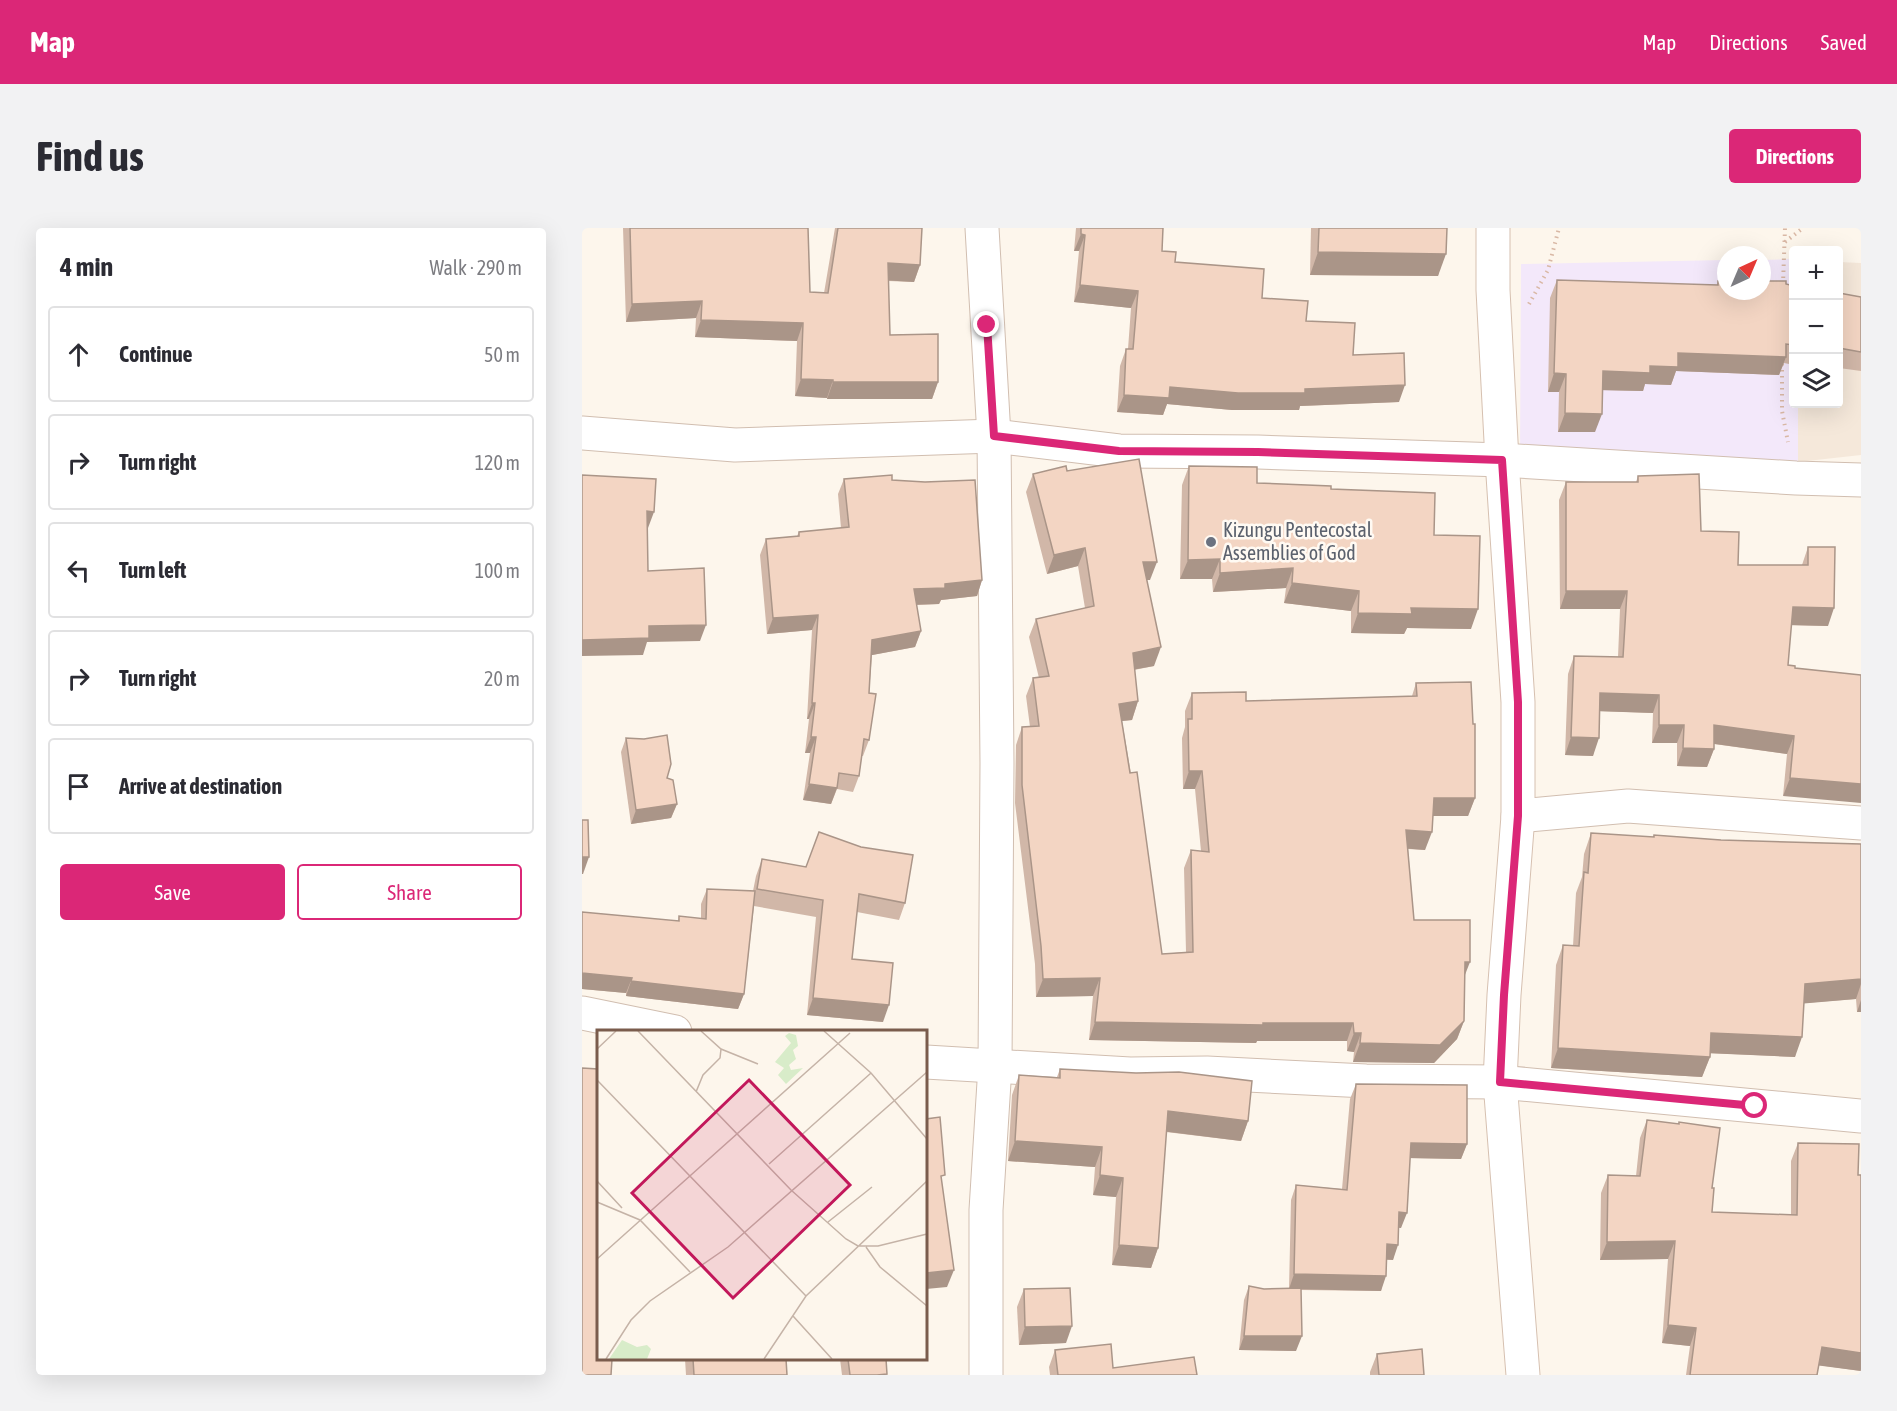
<!DOCTYPE html>
<html lang="en">
<head>
<meta charset="utf-8">
<style>
  :root { --surface:#fff; --page:#f2f2f3; --text:#2b2b33; --muted:#7c7c81; --line:#e1e1e2; --accent:#db2777 }
  body { margin:0; font-family:"Asap Condensed",sans-serif; background:var(--page); color:var(--text) }
  .controls { position:absolute; right:18px; top:18px; display:grid; overflow:hidden; border-radius:6px; box-shadow:0 6px 24px #0002 }
  .controls button { width:54px; height:54px; display:grid; place-items:center; padding:0; border:0; border-bottom:2px solid var(--line); background:var(--surface); color:var(--text); font:30px sans-serif }
  .compass { position:absolute; left:1135px; top:18px; width:54px; height:54px; border-radius:50%; background:var(--surface); box-shadow:0 6px 24px #0002; rotate:44deg }
  .stop { position:absolute; width:18px; height:18px; margin:-14px; border:4px solid #db2777; border-radius:50%; background:#fff }
  .stop.end { background:#db2777; border-color:#fff; box-shadow:0 2px 6px #0008 }
  .list { margin:0; padding:0; list-style:none }
  h2 { display:flex; justify-content:space-between; align-items:center; height:78px; margin:0; padding:0 24px; font-size:26px }
  h2 small { font-size:20px; font-weight:400; color:var(--muted) }
  .list li { display:grid; grid-template-columns:39px 1fr auto; gap:18px; align-items:center; box-sizing:border-box; height:96px; margin:0 12px 12px; padding:0 12px; border:2px solid var(--line); border-radius:6px }
  .list b { display:block; font-size:22px; white-space:nowrap }
  .list em { font-size:20px; font-style:normal; color:var(--muted) }
  .actions { display:flex; gap:12px; padding:18px 24px }
  .actions a { flex:1; padding:14px 0; border:2px solid var(--accent); border-radius:6px; text-align:center; font-size:21px; color:var(--accent) }
  .actions .main { background:var(--accent); color:#fff }
  .icon { flex:none; width:33px; height:33px; fill:none; stroke:currentColor; stroke-width:2; stroke-linecap:round; stroke-linejoin:round }
  .map { position:relative; flex:none; width:1279px; height:1147px; overflow:hidden; border-radius:6px }
  header { display:flex; align-items:center; gap:36px; box-sizing:border-box; height:84px; padding:0 30px; background:var(--accent); color:#fff }
  header strong { font-size:28px }
  nav { display:flex; gap:33px; margin-inline-start:auto; font-size:21px }
  .intro { display:flex; align-items:center; justify-content:space-between; box-sizing:border-box; height:144px; padding:0 36px }
  h1 { margin:0; font-size:42px }
  .button { padding:15px 27px; border-radius:6px; background:var(--accent); color:#fff; font-size:21px; font-weight:700 }
  main { display:flex; gap:36px; padding:0 36px }
  aside { flex:1; background:var(--surface); border-radius:6px; box-shadow:0 6px 24px #0002 }
  .map>svg:first-child { display:block }
  .residential { fill:#f5e8da }
  .education { fill:#f3e8fa }
  .lines { fill:none; stroke-linecap:round; stroke-linejoin:round }
  .street-casing { stroke:#d1beb0; stroke-width:35 }
  .secondary-casing { stroke:#d6c0b0; stroke-width:35 }
  .path { stroke:#d9b8a5; stroke-width:4; stroke-dasharray:1.5 4.5; stroke-linecap:butt }
  .street { stroke:#fff; stroke-width:33 }
  .secondary { stroke:#fff; stroke-width:33 }
  .wall { fill:#d1b7a8 }
  .shaded-wall { fill:#aa9588 }
  .building { fill:#f3d5c3; stroke:#aa9588; stroke-width:1.5 }
  .route { stroke:#db2777; stroke-width:8 }
  .worship-dot { fill:#6b7280; stroke:#fffaf3; stroke-width:2 }
  .labels { text-anchor:middle; stroke-width:5; stroke-linejoin:round; paint-order:stroke }
  .worship-label { font-size:20px; fill:#5b616d; stroke:#fffaf3; text-anchor:start }
  .inset-road { fill:none; stroke:#c5b3a7; stroke-width:1.5 }
  .view { fill:#c2185b; fill-opacity:0.15; stroke:#c2185b; stroke-width:3 }
  .inset-edge { fill:none; stroke:#7a5c4d; stroke-width:3 }
</style>
</head>
<body>
<header>
<strong>Map</strong>
<nav><a>Map</a><a>Directions</a><a>Saved</a></nav>
</header>
<div class="intro"><h1>Find us</h1><a class="button">Directions</a></div>
<main>
<aside>
<h2>4 min<small>Walk · 290 m</small></h2>
<ul class="list">
<li><svg class="icon" aria-label="ahead" viewBox="0 0 24 24"><path d="M12 20V5M6 11l6-6 6 6"/></svg><div><b>Continue</b></div><em>50 m</em></li>
<li><svg class="icon" aria-label="right" viewBox="0 0 24 24"><path d="M7 20v-9h11M14 6l5 5-5 5"/></svg><div><b>Turn right</b></div><em>120 m</em></li>
<li><svg class="icon" aria-label="left" viewBox="0 0 24 24"><path d="M17 20v-9H6M10 6l-5 5 5 5"/></svg><div><b>Turn left</b></div><em>100 m</em></li>
<li><svg class="icon" aria-label="right" viewBox="0 0 24 24"><path d="M7 20v-9h11M14 6l5 5-5 5"/></svg><div><b>Turn right</b></div><em>20 m</em></li>
<li><svg class="icon" aria-label="arrive" viewBox="0 0 24 24"><path d="M6 21V4h12l-3 4 3 4H6"/></svg><div><b>Arrive at destination</b></div></li>
</ul>
<div class="actions"><a class="main">Save</a><a>Share</a></div>
</aside>
<div class="map">
<svg width="1279" height="1147" viewBox="0 0 1279 1147">
  <rect width="100%" height="100%" fill="#fdf6ec"/>
  <path class="residential" d="M1257,34L1279,35V227L1216,234V176H1256Z"/>
  <path class="education" d="M1211,31L1212,176H1216V234L938,230L939,36L1144,32V63H1180V32Z"/>
  <g class="lines">
    <defs>
      <g id="street">
        <path d="M400,0L412,208L415,535L413,838L404,982V1147"/>
        <path d="M0,205L153,217L412,208L537,223L676,224L920,232L1214,250L1279,252"/>
        <path d="M936,588L1046,578L1279,595"/>
        <path d="M0,785L93,804"/>
        <path d="M344,834L548,846L625,845L784,853L918,854L1279,888"/>
      </g>
      <path id="secondary" d="M911,0V62L920,232L936,474V588L922,767L918,854L941,1147"/>
    </defs>
    <use href="#street" class="street-casing"/>
    <use href="#secondary" class="secondary-casing"/>
    <g class="path">
      <path d="M1203,14L1221,0"/>
      <path d="M1201,56L1203,0"/>
      <path d="M947,76L966,42L977,0"/>
      <path d="M1200,136V183L1206,214"/>
    </g>
    <use href="#street" class="street"/>
    <use href="#secondary" class="secondary"/>
  </g>
  <g class="wall">
    <path d="M41,0H226L228,64L242,65L253,0H340L338,37L332,54L306,53L308,107L356,154L350,171H245V170L213,168L215,113L113,109L114,90L44,94Z"/>
    <path d="M494,0H581L580,23L593,34L680,70L724,93L771,127L817,174L718,178L717,182H650L585,176L581,187L535,184L538,138L544,121H546L549,80L492,74L497,23H492Z"/>
    <path d="M729,0H865L856,48L728,47Z"/>
    <path d="M975,52L1135,57L1136,53L1204,56L1212,58V137L1202,135L1197,147L1094,143L1089,157L1063,156L1061,163L1020,162L1013,204H976L977,164H966L968,70Z"/>
    <path d="M1257,65L1279,69V143L1257,140Z"/>
    <path d="M607,238L675,255L749,261L852,307L889,401L825,400L822,406L769,405V383L702,375L704,360L631,364L630,351H598L600,257Z"/>
    <path d="M485,243L568,352H564L572,438L552,442L556,473L550,492L540,493L580,726L604,724L602,640L609,622L619,623L613,561H601L600,510L603,499V483L610,465L664,473L830,468L834,455L893,570L886,588H851L843,622L826,621L832,692L883,747L882,793L875,811L852,835L771,834L772,824L765,823V813H675L674,815L507,812L511,768L454,769L453,736L433,575L434,517L440,499H448L444,468L451,450H457L447,409L454,391L503,380L496,338L465,346L444,264L451,246Z"/>
    <path d="M1056,248L1119,303L1156,337H1220L1226,319L1246,398L1209,397L1206,437L1213,440L1279,447L1201,568L1205,526L1132,516V521L1125,539L1095,538V515H1070L1071,485L1018,483L1011,528L983,527L986,446L992,428L1036,429L1038,381H978L977,272L984,254H1054Z"/>
    <path d="M262,251L310,252L400,352L395,368L359,372L357,376L334,377L339,403L333,419L290,427L287,465V512L281,528H280L277,548L271,564L255,561L249,576L221,572L228,525H223L227,491H225L230,402L185,406L178,327L184,311L215,308L217,304L259,300L256,266Z"/>
    <path d="M44,510L85,550L95,576L89,590L49,596L39,524Z"/>
    <path d="M1009,605L1071,609L1072,607L1139,612L1279,616V784H1275L1274,771L1222,775L1213,829L1128,825V829L1120,849L969,840L974,737L981,717L991,718L994,665L1000,649L1002,626Z"/>
    <path d="M180,631L323,675L317,692L275,684L270,731L301,794L225,787L234,689L172,678L162,766L156,781L44,768V765L0,761L96,693L97,688L119,691V676L125,661L171,663L174,648Z"/>
    <path d="M478,841L666,893L659,913L584,904L576,1020L569,1040L530,1037L534,969L511,967L513,939L426,933L430,867L437,847L475,849Z"/>
    <path d="M774,856L885,916L879,931L828,930L819,1000H817L811,1032H805L799,1063L719,1062L714,1123L657,1122L662,1072L667,1058L682,1061H707L709,972L714,957L760,961L768,871Z"/>
    <path d="M1065,892L1096,896L1097,894L1130,960V984L1209,987V933L1216,915L1276,947L1279,1143L1236,1137L1235,1147H1104L1108,1118L1080,1115L1086,1031L1018,1032L1019,965L1026,947L1054,948L1058,910Z"/>
    <path d="M442,1061L484,1115L437,1117L435,1079Z"/>
    <path d="M473,1122L531,1140L615,1147H468L467,1139Z"/>
    <path d="M795,1126L842,1147H788V1144Z"/>
    <path d="M103,1131H204L205,1147H104Z"/>
    <path d="M258,1131H304L305,1147H260Z"/>
  </g>
  <g class="shaded-wall">
    <path d="M499,6L503,7L497,23H492Z"/>
    <path d="M736,24L864,26L856,48L728,47Z"/>
    <path d="M306,35L338,37L332,54L299,52Z"/>
    <path d="M498,57L556,63L549,80L492,74Z"/>
    <path d="M120,73L114,90L44,94L50,76Z"/>
    <path d="M119,92L221,95L215,113L113,109Z"/>
    <path d="M1096,125L1204,129L1197,147L1094,143L1089,157L1063,156L1061,163L1014,162L1021,143L1068,138Z"/>
    <path d="M972,145L984,146L977,164H966Z"/>
    <path d="M219,151L251,152L245,170L213,168Z"/>
    <path d="M251,154H356L350,171H245Z"/>
    <path d="M823,157L817,174L718,178L717,182H650L585,176L581,187L535,184L542,167L588,159L723,161Z"/>
    <path d="M983,185L1020,186L1013,204H976Z"/>
    <path d="M65,283L72,284L66,300H59Z"/>
    <path d="M503,320L496,338L465,346L472,327Z"/>
    <path d="M638,331L630,351H598L606,332Z"/>
    <path d="M561,334H575L568,352H554Z"/>
    <path d="M711,340L704,360L631,364L638,345Z"/>
    <path d="M400,352L395,368L359,372L357,376L326,377L332,361L363,356Z"/>
    <path d="M710,355L777,363L769,383L702,375Z"/>
    <path d="M984,363H1045L1038,381H978Z"/>
    <path d="M1211,379L1252,380L1246,398L1204,397Z"/>
    <path d="M829,380L896,381L889,401L825,400L822,406L769,405L776,385Z"/>
    <path d="M236,387L230,402L185,406L191,390Z"/>
    <path d="M124,397L118,413L65,414L61,427L0,428V412L67,398Z"/>
    <path d="M339,403L333,419L285,428L290,412Z"/>
    <path d="M579,419L572,438L544,443L551,425Z"/>
    <path d="M1018,465L1077,467L1071,485L1011,483Z"/>
    <path d="M556,473L550,492L530,494L537,476Z"/>
    <path d="M230,475H233L227,491H225Z"/>
    <path d="M1077,497H1102L1095,515H1070Z"/>
    <path d="M1132,497L1212,508L1205,526L1126,515Z"/>
    <path d="M229,509H234L228,525H223Z"/>
    <path d="M989,509L1017,510L1011,528L983,527Z"/>
    <path d="M1101,520L1132,521L1125,539L1095,538Z"/>
    <path d="M607,543H620L613,561H601Z"/>
    <path d="M1208,550L1279,556V575L1201,568Z"/>
    <path d="M227,556L255,560L249,576L221,572Z"/>
    <path d="M852,570H893L886,588H845Z"/>
    <path d="M95,576L89,590L49,596L54,582Z"/>
    <path d="M824,602L850,604L843,622L818,620Z"/>
    <path d="M0,629H7L1,646H0Z"/>
    <path d="M883,734H888L881,752Z"/>
    <path d="M0,745L50,750L44,765L0,761Z"/>
    <path d="M518,750L511,768L454,769L461,751Z"/>
    <path d="M1279,751V756L1274,771L1216,776L1223,756Z"/>
    <path d="M49,753L162,766L156,781L44,768Z"/>
    <path d="M231,770L307,777L301,794L225,787Z"/>
    <path d="M1279,772V784H1275Z"/>
    <path d="M882,793L875,811L852,835L771,834L778,815Z"/>
    <path d="M513,794L681,795H771L765,813H675L674,815L507,812Z"/>
    <path d="M772,805H779L772,824L765,823Z"/>
    <path d="M1129,805L1220,809L1213,829L1122,825Z"/>
    <path d="M976,820L1128,829L1120,849L969,840Z"/>
    <path d="M586,883L666,893L659,913L579,903Z"/>
    <path d="M433,913L520,919L513,939L426,933Z"/>
    <path d="M829,915L885,916L879,931L824,930Z"/>
    <path d="M518,947L541,950L534,969L511,967Z"/>
    <path d="M817,984L825,985L819,1000L812,999Z"/>
    <path d="M1093,1013L1086,1031L1018,1032L1025,1014Z"/>
    <path d="M805,1016L816,1017L811,1032L800,1031Z"/>
    <path d="M537,1017L576,1020L569,1040L530,1037Z"/>
    <path d="M372,1042L365,1059L344,1061V1045Z"/>
    <path d="M712,1046L804,1048L799,1063L707,1061Z"/>
    <path d="M1086,1097L1114,1100L1108,1118L1080,1115Z"/>
    <path d="M490,1098L484,1115L437,1117L443,1099Z"/>
    <path d="M662,1108H720L714,1123L657,1122Z"/>
    <path d="M1240,1119L1279,1125V1143L1233,1137Z"/>
  </g>
  <g class="building">
    <path d="M48,0H226L228,64L246,65L256,0H340L338,37L306,35L308,107L356,106V154H251V152L219,151L221,95L119,92L120,73L50,76Z"/>
    <path d="M499,0H581L580,23L594,24L593,34L682,41L680,70L726,73L724,93L773,95L771,127L822,125L823,157L723,161V165H656L588,159L587,170L542,167L544,121H551L556,63L498,57L503,7L499,6Z"/>
    <path d="M737,0H865L864,26L736,24Z"/>
    <path d="M975,52L1136,57V53H1144V63H1180V53H1204V56L1212,58V117L1204,116V129L1096,125V139L1068,138V145L1021,143L1020,186L983,185L984,146L972,145Z"/>
    <path d="M1257,65L1279,69V124L1257,120Z"/>
    <path d="M557,231L575,334H561L579,419L551,425L556,473L537,476L548,545L555,544L580,726L611,724L609,622L627,624L620,543H607L606,491H610V465L664,464V473L835,468L834,455L889,454L891,496H893V570H852L850,604L824,602L832,692H888V734H883L882,793L858,817L778,815L779,805H772L771,795H681V797L513,794L518,750L461,751L459,718L440,557V499L457,498L451,450L467,448L454,391L512,378L503,320L472,327L451,246L484,238L485,243Z"/>
    <path d="M607,238L675,239V255L749,258V261L853,265L852,307L898,308L896,381L829,380L830,386L776,385L777,363L710,355L711,340L638,345V331L606,332Z"/>
    <path d="M1117,246L1119,303L1157,304L1156,337H1226V319H1253L1252,380L1211,379L1206,437L1213,438V440L1279,447V556L1208,550L1212,508L1132,497V521L1101,520L1102,497H1077V467L1018,465L1017,510L989,509L992,428L1041,429L1045,363H984V254H1056V248Z"/>
    <path d="M0,247L74,251L72,284L65,283L66,343L122,340L124,397L67,398V410L0,412Z"/>
    <path d="M310,247V252L343,254L393,252L400,352L363,356V360L332,361L339,403L290,412L287,465L294,466L287,512L282,511L277,548L257,545L255,560L227,556L234,509H229L233,475H230L236,387L191,390L184,311L217,308V304L267,299L262,251Z"/>
    <path d="M85,507L89,536L85,550L91,552L95,576L54,582L44,510L62,511Z"/>
    <path d="M0,592H6L7,629H0Z"/>
    <path d="M237,604L279,619L331,627L323,675L277,666L270,731L311,735L307,777L231,770L241,672L175,661L180,631L224,639Z"/>
    <path d="M1009,605L1072,609V607L1139,612L1279,616V751L1223,756L1220,809L1129,805L1128,829L976,820L981,717L997,718L1002,644L1006,645Z"/>
    <path d="M125,661L173,663L162,766L49,753L50,750L0,745V684L97,693V688L124,691Z"/>
    <path d="M0,840L16,841V1131H30L29,1147H0Z"/>
    <path d="M478,841L554,845L597,844L670,853L666,893L586,883L576,1020L537,1017L541,950L518,947L520,919L433,913L437,847L478,850Z"/>
    <path d="M774,856L885,857V916L829,915L825,985L817,984L816,1017L805,1016L804,1048L712,1046L714,957L765,962Z"/>
    <path d="M358,889L363,947L359,948L372,1042L344,1045V891Z"/>
    <path d="M1065,892L1097,896V894L1138,900L1130,960H1132L1130,984L1215,987L1216,915L1277,916L1276,947H1279V1125L1240,1119L1235,1147H1108L1114,1100L1086,1097L1093,1013L1025,1014L1026,947L1058,948Z"/>
    <path d="M667,1058L682,1061L719,1060L720,1108H662Z"/>
    <path d="M488,1060L490,1098L443,1099L442,1061Z"/>
    <path d="M529,1116L531,1140L612,1129L615,1147H476L473,1122Z"/>
    <path d="M840,1121L842,1147H797L795,1126Z"/>
    <path d="M111,1131H204L205,1147H112Z"/>
    <path d="M266,1131H304L305,1146L295,1147H268Z"/>
  </g>
  <g class="lines">
    <path class="route" d="M405,97L412,208L537,223L676,224L920,232L936,474V588L922,767L918,854L1173,878"/>
  </g>
  <circle class="worship-dot" cx="629" cy="314" r="6"/>
  <g class="labels">
    <g class="worship-label">
      <text x="641" y="309">Kizungu Pentecostal<tspan x="641" dy="23">Assemblies of God</tspan></text>
    </g>
  </g>
  <g transform="translate(15 802)">
    <rect width="330" height="330" fill="#fdf6ec"/>
    <path d="M192,3L199,5L201,16L196,20L199,29L192,35L194,40L206,38L189,54L181,45L187,38L178,32L194,13L188,6ZM25,310L40,317L50,315L54,319L50,329H12Z" fill="#d8ecc9"/>
    <path class="inset-road" d="M41,1L194,160L249,209L261,216H281L330,204M104,1L124,19L161,34M227,1L274,43L330,109M0,19L19,1M0,50L209,266M99,62L106,45L123,28L124,19M172,134L274,43M0,151L25,178M0,172L43,190L93,242M231,192L275,157M269,217L283,237L330,276M0,229L253,3M196,286L235,329M9,329L34,290L53,271L131,217L330,42M167,329L209,266L330,151"/>
    <path class="view" d="M152,50L253,155L136,268L35,163Z"/>
    <rect width="330" height="330" class="inset-edge"/>
  </g>
</svg>
<div class="controls">
<button>+</button>
<button>−</button>
<button><svg class="icon" aria-label="layers" viewBox="0 0 24 24"><path d="M12 4l9 5-9 5-9-5zM3 14l9 5 9-5"/></svg></button>
</div>
<svg class="compass" viewBox="-18 -18 36 36"><path d="M0-13l5 13h-10z" fill="#e53935"/><path d="M0 13l5-13h-10z" fill="#7c7c81"/></svg>
<div class="stop" style="left:1173px;top:878px"></div>
<div class="stop end" style="left:405px;top:97px"></div>
</div>
</main>
</body>
</html>
